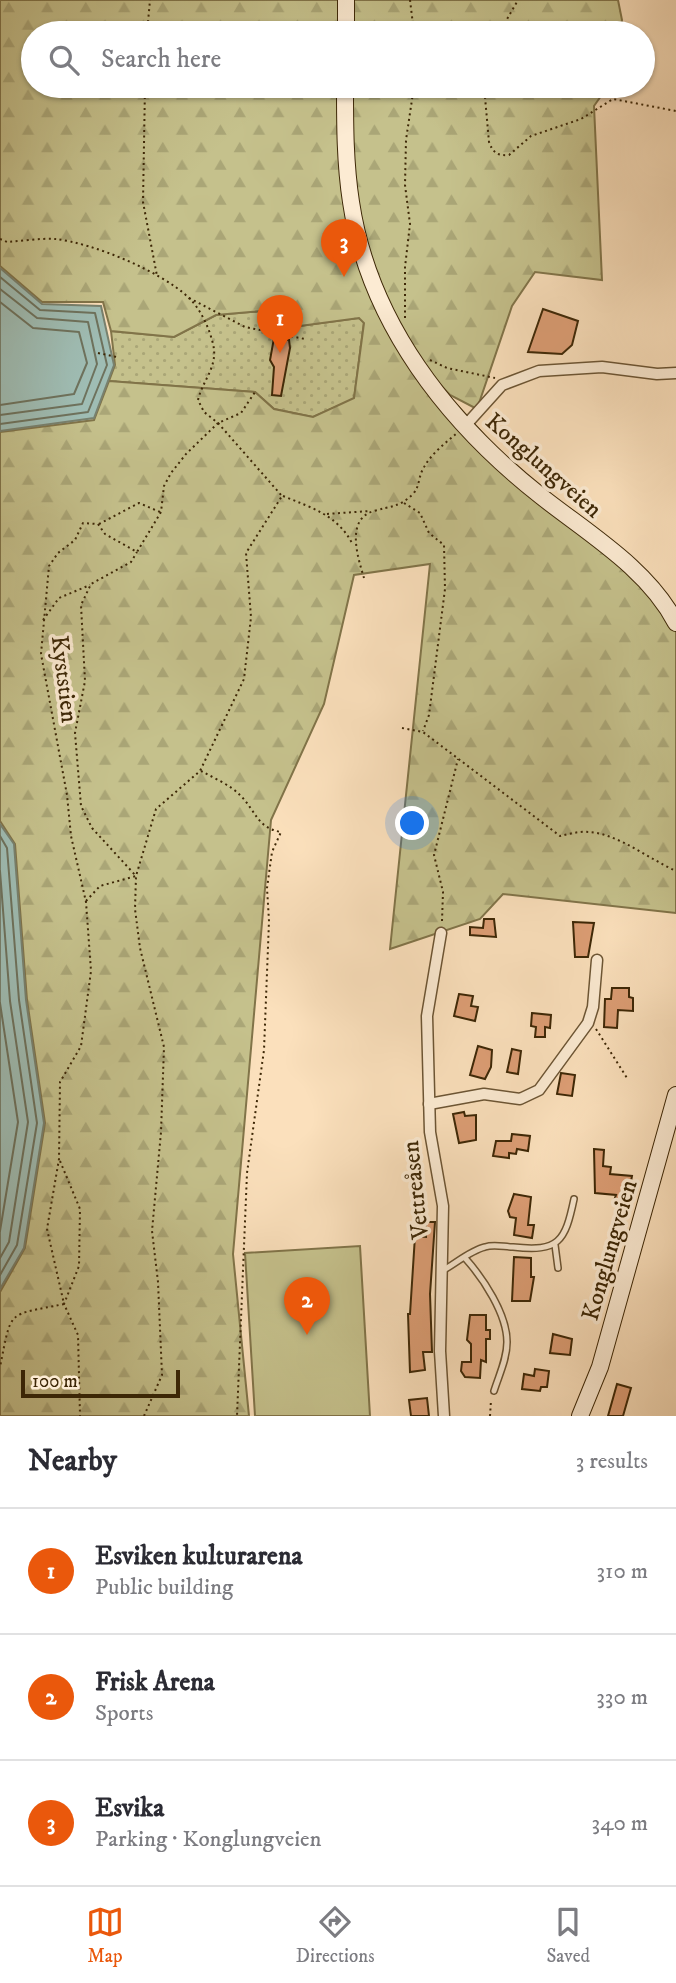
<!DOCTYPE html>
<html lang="en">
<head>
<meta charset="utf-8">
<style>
  :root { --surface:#fff; --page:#f2f2f3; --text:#2b2b33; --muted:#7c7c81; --line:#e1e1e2; --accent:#ea580c }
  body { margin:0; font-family:"IM FELL DW Pica",serif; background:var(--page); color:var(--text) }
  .scale { position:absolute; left:21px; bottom:18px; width:159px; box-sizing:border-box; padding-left:7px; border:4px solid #3d2706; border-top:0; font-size:19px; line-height:24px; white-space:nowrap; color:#3d2706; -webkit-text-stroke:5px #fcebd3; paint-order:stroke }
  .you { position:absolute; left:413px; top:824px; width:24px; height:24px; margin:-18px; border:5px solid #fff; border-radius:50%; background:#1a73e8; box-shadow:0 0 0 10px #1a73e833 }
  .badge { display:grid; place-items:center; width:46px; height:46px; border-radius:50%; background:var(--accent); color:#fff; font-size:23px; font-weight:700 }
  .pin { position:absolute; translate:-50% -58px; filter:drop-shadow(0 2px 4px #0008) }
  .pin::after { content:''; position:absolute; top:37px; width:24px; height:21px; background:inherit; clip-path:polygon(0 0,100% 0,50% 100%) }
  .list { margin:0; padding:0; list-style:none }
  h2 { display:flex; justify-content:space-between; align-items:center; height:91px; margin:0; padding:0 28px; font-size:30px }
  h2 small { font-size:23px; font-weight:400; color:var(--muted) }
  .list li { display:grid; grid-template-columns:46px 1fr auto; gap:21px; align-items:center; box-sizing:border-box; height:126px; padding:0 28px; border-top:2px solid var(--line) }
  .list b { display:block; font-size:26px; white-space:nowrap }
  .list p { margin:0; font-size:23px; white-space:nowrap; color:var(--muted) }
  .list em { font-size:23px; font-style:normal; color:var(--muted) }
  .icon { flex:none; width:38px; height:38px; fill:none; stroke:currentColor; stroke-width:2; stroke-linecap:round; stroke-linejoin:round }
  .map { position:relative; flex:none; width:676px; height:1416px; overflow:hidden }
  .search { position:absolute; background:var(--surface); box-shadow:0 2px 5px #0004; left:21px; right:21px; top:21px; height:77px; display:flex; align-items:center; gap:18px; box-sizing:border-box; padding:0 24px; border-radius:38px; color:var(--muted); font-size:26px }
  .sheet { height:469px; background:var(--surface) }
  nav { display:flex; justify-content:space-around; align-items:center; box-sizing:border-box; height:98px; border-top:2px solid var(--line); background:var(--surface); font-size:19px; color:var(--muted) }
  nav a { display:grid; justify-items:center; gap:4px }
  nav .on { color:var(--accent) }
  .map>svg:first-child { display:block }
  .grass { fill:url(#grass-dots); stroke:#817449; stroke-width:2 }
  .forest { fill:url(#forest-firs); stroke:#817449; stroke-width:2 }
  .garden { fill:#c5c18c; stroke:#817449; stroke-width:2 }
  .water { fill:#9fbdb4; stroke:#78816e; stroke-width:2 }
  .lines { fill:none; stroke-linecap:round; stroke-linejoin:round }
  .shore { stroke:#6e725d; stroke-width:2 }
  .building { fill:#dd9e75; stroke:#3d2706; stroke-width:2 }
  .lane-casing { stroke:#6c5534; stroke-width:8 }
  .street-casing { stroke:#6c5534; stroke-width:13 }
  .secondary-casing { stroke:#3d2706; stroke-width:18 }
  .path { stroke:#3d2706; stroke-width:2; stroke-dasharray:2 3.5; stroke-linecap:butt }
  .lane { stroke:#fcebd3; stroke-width:5 }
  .street { stroke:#fcebd3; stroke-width:10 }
  .secondary { stroke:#fcebd3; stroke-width:16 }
  .labels { text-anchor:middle; stroke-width:7; stroke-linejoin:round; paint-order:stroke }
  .street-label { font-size:24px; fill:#3d2706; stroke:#fcebd3 }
</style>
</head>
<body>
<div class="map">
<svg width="676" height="1416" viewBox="0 0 676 1416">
  <defs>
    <pattern id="grass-dots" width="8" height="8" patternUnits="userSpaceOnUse" patternTransform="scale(1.75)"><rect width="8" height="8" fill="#c5c18c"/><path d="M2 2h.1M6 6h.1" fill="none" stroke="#aaa677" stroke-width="1.8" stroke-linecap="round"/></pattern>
    <pattern id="forest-firs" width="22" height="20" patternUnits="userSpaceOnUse" patternTransform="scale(1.75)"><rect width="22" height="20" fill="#c5c18c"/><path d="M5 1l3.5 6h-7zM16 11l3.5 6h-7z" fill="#aaa677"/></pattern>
  </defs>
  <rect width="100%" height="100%" fill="#fbe0bc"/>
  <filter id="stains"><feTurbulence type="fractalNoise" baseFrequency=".00286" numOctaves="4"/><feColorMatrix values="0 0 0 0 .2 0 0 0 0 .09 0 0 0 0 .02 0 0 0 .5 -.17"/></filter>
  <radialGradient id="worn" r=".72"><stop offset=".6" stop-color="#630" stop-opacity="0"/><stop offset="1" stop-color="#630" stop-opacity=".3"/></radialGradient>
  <path class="grass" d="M261,311L285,328L359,318L364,322L354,399L313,417L274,409L255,392L109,381L115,365L111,331L174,337L216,315Z"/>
  <path class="forest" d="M0,0H618L622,20L620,33H33V86H608L594,106L602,280L535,272L512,306L477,409L450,395L406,349L498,450L640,573L676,630V913L503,894L480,919L390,949L430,564L354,575L324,704L271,820L233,1254L249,1416H0V1292L25,1248L45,1123L27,1000L15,844L0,821V432L94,420L109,381L255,392L274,409L313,417L354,398L364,323L359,318L285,328L261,311L216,315L174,337L111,331L103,302H42L0,266Z"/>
  <path class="garden" d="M360,1246L370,1416H255L245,1253Z"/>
  <g class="water">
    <path d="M0,268L42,304L101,306L114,365L94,418L0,431Z"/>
    <path d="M0,824L14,844L26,1000L44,1123L24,1248L0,1289Z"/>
  </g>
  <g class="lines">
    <g class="shore">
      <path d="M0,277L40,310L95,313L107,365L88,412L0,424"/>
      <path d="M0,289L37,318L88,322L97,364L82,404L0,415"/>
      <path d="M0,302L33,328L79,332L87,363L74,394L0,405"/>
      <path d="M0,836L7,848L19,1000L37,1123L17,1245L0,1275"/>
      <path d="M0,871L10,1001L28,1122L9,1242L0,1258"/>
      <path d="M0,1003L18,1122L0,1231"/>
    </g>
  </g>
  <g class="building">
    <path d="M543,309L578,321L572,345L562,354L528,352Z"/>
    <path d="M274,338L289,340L290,348L281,396L272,395L274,367L270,360Z"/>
    <path d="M484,919H494L496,937L470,935V927L483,928Z"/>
    <path d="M573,922L594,923L588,957H575Z"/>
    <path d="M612,988H629V997L633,998V1011L618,1010L617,1028L604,1027L605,999H611Z"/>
    <path d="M459,994L473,996L471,1006L478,1007L475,1021L454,1016Z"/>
    <path d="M532,1013L551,1015L550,1028L545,1027V1037H535L536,1027L531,1026Z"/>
    <path d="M478,1046L492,1050L491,1067L485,1079L470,1075Z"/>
    <path d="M512,1049L521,1051L518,1074L507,1072Z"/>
    <path d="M561,1073L575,1075L572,1096L557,1094Z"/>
    <path d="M464,1112L465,1116L476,1115V1140L459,1143L453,1114Z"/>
    <path d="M512,1134L530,1136L528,1151L517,1149L516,1154L509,1153V1158L493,1156L496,1141H511Z"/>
    <path d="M594,1149L604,1150L603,1166L611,1167L610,1174L632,1176L626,1208L613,1204L616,1195L595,1193Z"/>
    <path d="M514,1194L531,1197L528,1225H534L532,1238L514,1235L516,1218L510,1217L508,1211Z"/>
    <path d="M426,1222H435L430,1294L432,1352H423L425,1370L410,1372L408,1314H410L415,1236L426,1237Z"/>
    <path d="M514,1257L531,1258V1277H534L530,1301H512Z"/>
    <path d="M470,1315H486V1330H490V1339H486V1362L481,1360L480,1378L465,1377L461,1371L462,1362H471V1344L467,1340Z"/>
    <path d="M553,1334L572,1339L570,1355L550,1353Z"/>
    <path d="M535,1369L549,1371L547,1387H541L540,1391L522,1389L524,1374L534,1376Z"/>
    <path d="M617,1384L631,1388L623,1416H608Z"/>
    <path d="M427,1398L429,1416H411L409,1400Z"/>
  </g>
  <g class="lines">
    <defs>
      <g id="lane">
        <path d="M555,1245L558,1268"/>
        <path d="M465,1258C483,1278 507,1314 507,1342C507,1359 499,1375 494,1391"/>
        <path d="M442,1271C455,1264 471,1250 485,1247C494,1244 504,1247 513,1247C559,1252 565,1242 574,1199"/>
      </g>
      <g id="street">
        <path d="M465,426L502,385L539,371L602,367L657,374L676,373"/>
        <path d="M441,933L427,1016L430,1132L443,1206L440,1351L444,1416"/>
        <path d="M429,1104L484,1094L520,1099L539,1090L588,1023L593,1007L597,960"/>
      </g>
      <g id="secondary">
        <path d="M346,33V0"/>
        <path d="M345,86C345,125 345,163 351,202C369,323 448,423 542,497C589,534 648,569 676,623"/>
        <path d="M580,1416L600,1367L676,1095"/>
      </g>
    </defs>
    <use href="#lane" class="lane-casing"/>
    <use href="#street" class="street-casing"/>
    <use href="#secondary" class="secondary-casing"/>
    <g class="path">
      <path d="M410,0L414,33"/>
      <path d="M147,33L150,0"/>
      <path d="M499,33L518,0"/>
      <path d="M145,86L143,202L157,276"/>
      <path d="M484,86L489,142C493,153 498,156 509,155L531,136L581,119L613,99L676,111"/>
      <path d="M0,239L7,242C22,241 40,238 55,239C93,243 160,271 188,297C201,309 211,331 214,349C216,369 202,382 198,400L204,412L218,423L186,454L171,473L164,486L161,512L137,552L105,534L98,524L83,523L75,540L58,553L49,566L41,654L67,795L71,836L86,902L91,971L81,1046L60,1082L59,1159L47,1229L64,1304C6,1316 12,1308 0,1367"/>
      <path d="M189,298L245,327L305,339"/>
      <path d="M405,318V267L410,224L405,185L406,140L414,86"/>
      <path d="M98,353L117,357"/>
      <path d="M430,360L447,368L495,378"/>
      <path d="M283,496C312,508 338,515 353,545"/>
      <path d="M404,503L420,513L429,533L444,545L445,589L429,715L423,731"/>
      <path d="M327,514L370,511"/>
      <path d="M99,524L139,503L160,512"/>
      <path d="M364,578C358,558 345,519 374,511C391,506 400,507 413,494C420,486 418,478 423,469C430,455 444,444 456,434"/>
      <path d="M43,620L59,598L90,585"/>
      <path d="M402,728L423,732L560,836C569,834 579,831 588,832C617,833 649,859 676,871"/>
      <path d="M201,771C214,778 230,785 240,795C256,811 257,828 281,832L272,852L267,888L269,921L264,1050L247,1173L237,1416"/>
      <path d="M86,901L100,886L136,876L92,828L81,806L75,733L85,681L81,605L91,584L131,562L137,552"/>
      <path d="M442,921L443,892L434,855L458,759"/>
      <path d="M596,1029L627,1078"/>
      <path d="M60,1161L80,1209L79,1266L64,1304L78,1335L80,1416"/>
      <path d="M144,1416L162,1375L158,1282L152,1231L161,1132L164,1047L140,948L135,909L136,876L156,809L200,771L244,679L251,617L246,553L282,496L218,423L241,413L255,392"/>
      <path d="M490,1416L491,1400"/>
    </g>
    <use href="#lane" class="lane"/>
    <use href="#street" class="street"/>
    <use href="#secondary" class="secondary"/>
  </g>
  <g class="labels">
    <g class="street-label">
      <text transform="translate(544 465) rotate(41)" y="8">Konglungveien</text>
      <text transform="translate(65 679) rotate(83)" y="8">Kyststien</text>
      <text transform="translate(415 1190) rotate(-96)" y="8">Vettreåsen</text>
      <text transform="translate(609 1250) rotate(-74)" y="8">Konglungveien</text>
    </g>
  </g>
  <rect width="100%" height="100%" filter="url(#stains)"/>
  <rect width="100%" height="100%" fill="url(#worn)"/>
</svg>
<div class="scale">100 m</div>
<div class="you"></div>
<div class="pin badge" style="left:280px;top:353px">1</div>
<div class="pin badge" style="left:307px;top:1335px">2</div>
<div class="pin badge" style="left:344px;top:277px">3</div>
<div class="search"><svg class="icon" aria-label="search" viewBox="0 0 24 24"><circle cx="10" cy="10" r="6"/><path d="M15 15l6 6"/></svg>Search here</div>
</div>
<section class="sheet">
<h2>Nearby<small>3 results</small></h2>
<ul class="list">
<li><span class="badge">1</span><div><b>Esviken kulturarena</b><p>Public building</p></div><em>310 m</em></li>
<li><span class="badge">2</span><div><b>Frisk Arena</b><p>Sports</p></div><em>330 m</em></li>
<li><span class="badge">3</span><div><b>Esvika</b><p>Parking · Konglungveien</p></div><em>340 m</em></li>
</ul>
</section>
<nav>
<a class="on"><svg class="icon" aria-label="map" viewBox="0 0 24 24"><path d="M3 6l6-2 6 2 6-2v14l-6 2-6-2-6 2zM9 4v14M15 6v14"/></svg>Map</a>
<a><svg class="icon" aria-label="directions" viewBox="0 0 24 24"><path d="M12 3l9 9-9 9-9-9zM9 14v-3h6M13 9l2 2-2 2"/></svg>Directions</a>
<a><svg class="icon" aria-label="saved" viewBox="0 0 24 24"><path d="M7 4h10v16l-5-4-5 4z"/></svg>Saved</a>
</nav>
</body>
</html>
